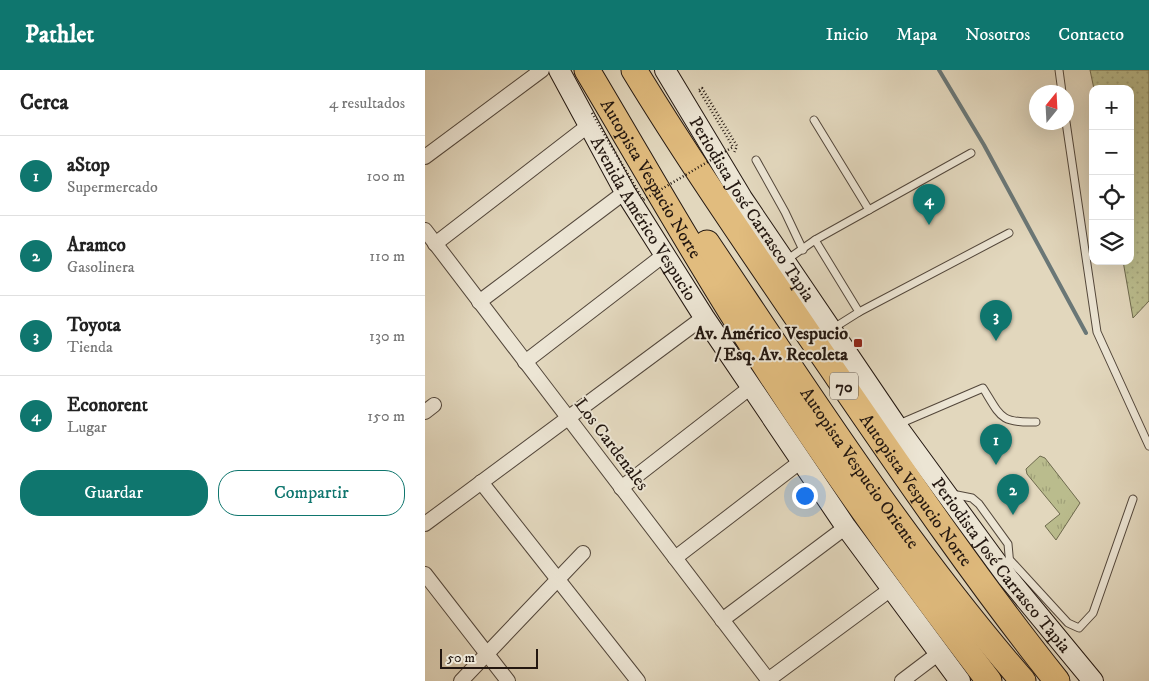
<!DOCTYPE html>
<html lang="es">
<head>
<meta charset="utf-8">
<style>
  :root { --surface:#fff; --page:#f2f2f2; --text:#222; --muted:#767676; --line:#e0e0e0; --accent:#0f766e }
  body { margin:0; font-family:"IM FELL DW Pica",serif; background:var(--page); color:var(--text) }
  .controls { position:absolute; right:15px; top:15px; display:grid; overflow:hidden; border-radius:10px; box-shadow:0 5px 20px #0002 }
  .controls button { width:45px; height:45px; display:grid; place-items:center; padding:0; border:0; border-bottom:1px solid var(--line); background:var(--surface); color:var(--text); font:25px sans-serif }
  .compass { position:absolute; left:604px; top:15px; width:45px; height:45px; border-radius:50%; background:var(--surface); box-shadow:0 5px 20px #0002; rotate:18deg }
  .scale { position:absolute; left:15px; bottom:12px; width:98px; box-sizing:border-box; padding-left:5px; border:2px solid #231710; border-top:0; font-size:14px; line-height:18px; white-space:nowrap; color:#231710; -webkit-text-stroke:4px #ece5d4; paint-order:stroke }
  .you { position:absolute; left:379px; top:425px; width:18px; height:18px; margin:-12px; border:4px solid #fff; border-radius:50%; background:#1a73e8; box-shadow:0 0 0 8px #1a73e833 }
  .badge { display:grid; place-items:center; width:32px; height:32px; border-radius:50%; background:var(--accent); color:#fff; font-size:16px; font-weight:700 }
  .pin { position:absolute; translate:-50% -41px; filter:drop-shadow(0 1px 2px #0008) }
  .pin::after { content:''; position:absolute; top:26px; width:18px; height:15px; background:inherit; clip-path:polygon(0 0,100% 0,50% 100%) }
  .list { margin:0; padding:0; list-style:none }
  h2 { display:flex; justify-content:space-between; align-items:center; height:65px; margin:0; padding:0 20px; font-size:21px }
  h2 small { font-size:16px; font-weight:400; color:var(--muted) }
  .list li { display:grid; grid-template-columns:32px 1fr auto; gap:15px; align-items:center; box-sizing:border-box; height:80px; padding:0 20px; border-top:1px solid var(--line) }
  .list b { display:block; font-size:19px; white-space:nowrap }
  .list p { margin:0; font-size:16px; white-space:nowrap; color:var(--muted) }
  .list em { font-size:16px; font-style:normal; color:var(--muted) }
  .actions { display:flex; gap:10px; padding:15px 20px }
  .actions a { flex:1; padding:11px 0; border:1px solid var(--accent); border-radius:20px; text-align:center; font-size:18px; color:var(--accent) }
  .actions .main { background:var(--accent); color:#fff }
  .icon { flex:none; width:28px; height:28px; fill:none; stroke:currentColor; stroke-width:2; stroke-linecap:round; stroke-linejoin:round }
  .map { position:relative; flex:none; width:724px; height:611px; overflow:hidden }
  header { display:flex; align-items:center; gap:30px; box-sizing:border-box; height:70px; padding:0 25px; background:var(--accent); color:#fff }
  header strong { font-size:24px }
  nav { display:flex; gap:28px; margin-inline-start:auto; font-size:18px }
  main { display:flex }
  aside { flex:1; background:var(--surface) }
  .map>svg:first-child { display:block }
  .grass { fill:url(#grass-tufts); stroke:#6e6a4e }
  .garden { fill:url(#garden-dots); stroke:#6e6a4e }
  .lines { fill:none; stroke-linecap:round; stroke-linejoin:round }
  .stream { stroke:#6a7777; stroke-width:4 }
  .service-casing { stroke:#53473b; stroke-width:9 }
  .minor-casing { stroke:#53473b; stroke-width:16 }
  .secondary-casing { stroke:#231710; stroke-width:22 }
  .motorway-casing { stroke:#231710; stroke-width:27 }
  .path { stroke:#231710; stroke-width:2.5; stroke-dasharray:1 2.5; stroke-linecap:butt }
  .service { stroke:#ece5d4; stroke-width:7 }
  .minor { stroke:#ece5d4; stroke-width:14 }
  .secondary { stroke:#ece5d4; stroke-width:20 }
  .motorway { stroke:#e1bc7e; stroke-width:25 }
  .path-bridge { stroke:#231710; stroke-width:2.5; stroke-dasharray:1 2.5; stroke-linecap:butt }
  .poi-dot { fill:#8f2418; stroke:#ece5d4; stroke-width:2 }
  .labels { text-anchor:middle; stroke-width:4; stroke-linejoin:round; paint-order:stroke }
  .shield { fill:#ece5d4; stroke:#5f554b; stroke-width:1 }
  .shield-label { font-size:16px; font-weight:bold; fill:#231710 }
  .street-label { font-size:18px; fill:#231710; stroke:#ece5d4 }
  .poi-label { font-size:18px; font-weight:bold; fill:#231710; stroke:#ece5d4; text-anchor:end }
</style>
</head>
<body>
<header>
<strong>Pathlet</strong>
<nav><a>Inicio</a><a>Mapa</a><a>Nosotros</a><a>Contacto</a></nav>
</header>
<main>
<aside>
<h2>Cerca<small>4 resultados</small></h2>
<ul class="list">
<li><span class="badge">1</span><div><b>aStop</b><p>Supermercado</p></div><em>100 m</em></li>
<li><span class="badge">2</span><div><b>Aramco</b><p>Gasolinera</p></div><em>110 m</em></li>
<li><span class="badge">3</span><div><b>Toyota</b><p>Tienda</p></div><em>130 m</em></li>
<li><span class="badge">4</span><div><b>Econorent</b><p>Lugar</p></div><em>150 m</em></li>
</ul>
<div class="actions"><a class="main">Guardar</a><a>Compartir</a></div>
</aside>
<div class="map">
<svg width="724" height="611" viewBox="0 0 724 611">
  <defs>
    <pattern id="grass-tufts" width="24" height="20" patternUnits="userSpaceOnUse" patternTransform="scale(1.25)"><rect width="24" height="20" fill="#babc8d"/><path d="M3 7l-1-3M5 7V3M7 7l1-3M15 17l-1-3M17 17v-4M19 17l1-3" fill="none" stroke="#a0a179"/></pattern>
    <pattern id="garden-dots" width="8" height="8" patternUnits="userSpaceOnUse" patternTransform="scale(1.25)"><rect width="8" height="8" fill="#babc8d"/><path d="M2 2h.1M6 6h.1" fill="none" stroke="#a0a179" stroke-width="1.8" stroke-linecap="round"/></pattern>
  </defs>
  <rect width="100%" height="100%" fill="#e2d7bd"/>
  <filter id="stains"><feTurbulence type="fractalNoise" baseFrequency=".004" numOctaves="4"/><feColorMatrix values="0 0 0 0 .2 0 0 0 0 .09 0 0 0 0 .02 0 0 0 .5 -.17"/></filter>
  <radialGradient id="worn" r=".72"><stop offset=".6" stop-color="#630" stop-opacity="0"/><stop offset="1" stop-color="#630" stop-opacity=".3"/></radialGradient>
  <path class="grass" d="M615,386L620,388L655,433L631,470L620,456L635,444L602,404L601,399Z"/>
  <path class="garden" d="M665,0H724V231L708,248L698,191H705V19H669Z"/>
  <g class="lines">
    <path class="stream" d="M514,0L559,75L661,263"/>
    <defs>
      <g id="service">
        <path d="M634,0L637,22"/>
        <path d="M389,50L444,140"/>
        <path d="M641,52L672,262L724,376"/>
        <path d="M331,90L360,142L378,180"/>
        <path d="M390,170L546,83"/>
        <path d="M360,191L390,170L434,242L407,259"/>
        <path d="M434,242L584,163"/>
        <path d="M474,354L558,318C576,347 575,353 611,352"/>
        <path d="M527,424L547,428L554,434L583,474L585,496"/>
        <path d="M586,491L643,553L654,558L668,543L708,429"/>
      </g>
      <g id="minor">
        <path d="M0,87L117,0"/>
        <path d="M0,160L344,611"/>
        <path d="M10,174L164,55"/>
        <path d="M54,232L200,122"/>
        <path d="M100,292L239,185"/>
        <path d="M0,342L9,335"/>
        <path d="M56,412L213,611"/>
        <path d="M196,418L326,317"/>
        <path d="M0,454L279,247"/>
        <path d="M250,488L375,392"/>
        <path d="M0,504L83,611"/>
        <path d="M297,550L421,457"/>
        <path d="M343,610L466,519"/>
        <path d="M36,611L158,483"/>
        <path d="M477,611L514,583"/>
      </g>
      <g id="secondary">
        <path id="s1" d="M134,0L200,122L279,247L421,457L535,611"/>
        <path id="s2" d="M240,0L317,128L471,355L583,508L668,611"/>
      </g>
      <g id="motorway">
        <path id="s3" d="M162,0C217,92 269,185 327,275C400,391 481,502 564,611"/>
        <path id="s4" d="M209,0C265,92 327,181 388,271C467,386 545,502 632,611"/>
        <path id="s5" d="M282,173C382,322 480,475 598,611"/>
      </g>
    </defs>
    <use href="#service" class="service-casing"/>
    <use href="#minor" class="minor-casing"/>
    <use href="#secondary" class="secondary-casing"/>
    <use href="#motorway" class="motorway-casing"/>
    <path class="path" d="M274,20L277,18L312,76L309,83"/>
    <use href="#service" class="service"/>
    <use href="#minor" class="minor"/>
    <use href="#secondary" class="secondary"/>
    <use href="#motorway" class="motorway"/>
    <path class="path-bridge" d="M167,43L218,130L308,77L274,20"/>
  </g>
  <rect class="poi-dot" x="428" y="268" width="10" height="10" rx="2.5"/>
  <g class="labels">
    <rect class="shield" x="405" y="302.5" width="28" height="27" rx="4"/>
    <g class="shield-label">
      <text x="419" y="322">70</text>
    </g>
    <g class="street-label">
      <text dy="6" stroke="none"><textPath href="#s3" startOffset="126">Autopista Vespucio Norte</textPath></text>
      <text dy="6" stroke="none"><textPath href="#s2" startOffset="164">Periodista José Carrasco Tapia</textPath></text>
      <text dy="6" stroke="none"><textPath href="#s1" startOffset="171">Avenida Américo Vespucio</textPath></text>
      <text transform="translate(187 374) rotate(53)" y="6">Los Cardenales</text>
      <text dy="6" stroke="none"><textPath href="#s5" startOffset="272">Autopista Vespucio Oriente</textPath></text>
      <text dy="6" stroke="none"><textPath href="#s4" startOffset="506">Autopista Vespucio Norte</textPath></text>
      <text dy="6" stroke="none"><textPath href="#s2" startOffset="599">Periodista José Carrasco Tapia</textPath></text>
    </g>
    <g class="poi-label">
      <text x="423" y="269">Av. Américo Vespucio<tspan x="423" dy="21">/ Esq. Av. Recoleta</tspan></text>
    </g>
  </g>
  <rect width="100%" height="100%" filter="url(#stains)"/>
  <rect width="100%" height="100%" fill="url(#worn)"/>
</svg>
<div class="controls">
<button>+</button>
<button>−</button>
<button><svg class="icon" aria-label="locate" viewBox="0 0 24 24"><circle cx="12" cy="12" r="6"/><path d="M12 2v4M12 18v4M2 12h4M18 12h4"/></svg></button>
<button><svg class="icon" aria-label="layers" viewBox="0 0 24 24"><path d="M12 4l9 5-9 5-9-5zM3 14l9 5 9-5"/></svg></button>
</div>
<svg class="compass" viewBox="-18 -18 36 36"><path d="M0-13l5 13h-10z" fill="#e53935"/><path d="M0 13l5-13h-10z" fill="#767676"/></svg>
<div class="scale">50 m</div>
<div class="you"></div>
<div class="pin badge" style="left:571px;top:395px">1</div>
<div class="pin badge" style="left:588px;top:445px">2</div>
<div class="pin badge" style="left:571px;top:271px">3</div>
<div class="pin badge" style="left:504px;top:155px">4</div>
</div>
</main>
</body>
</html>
